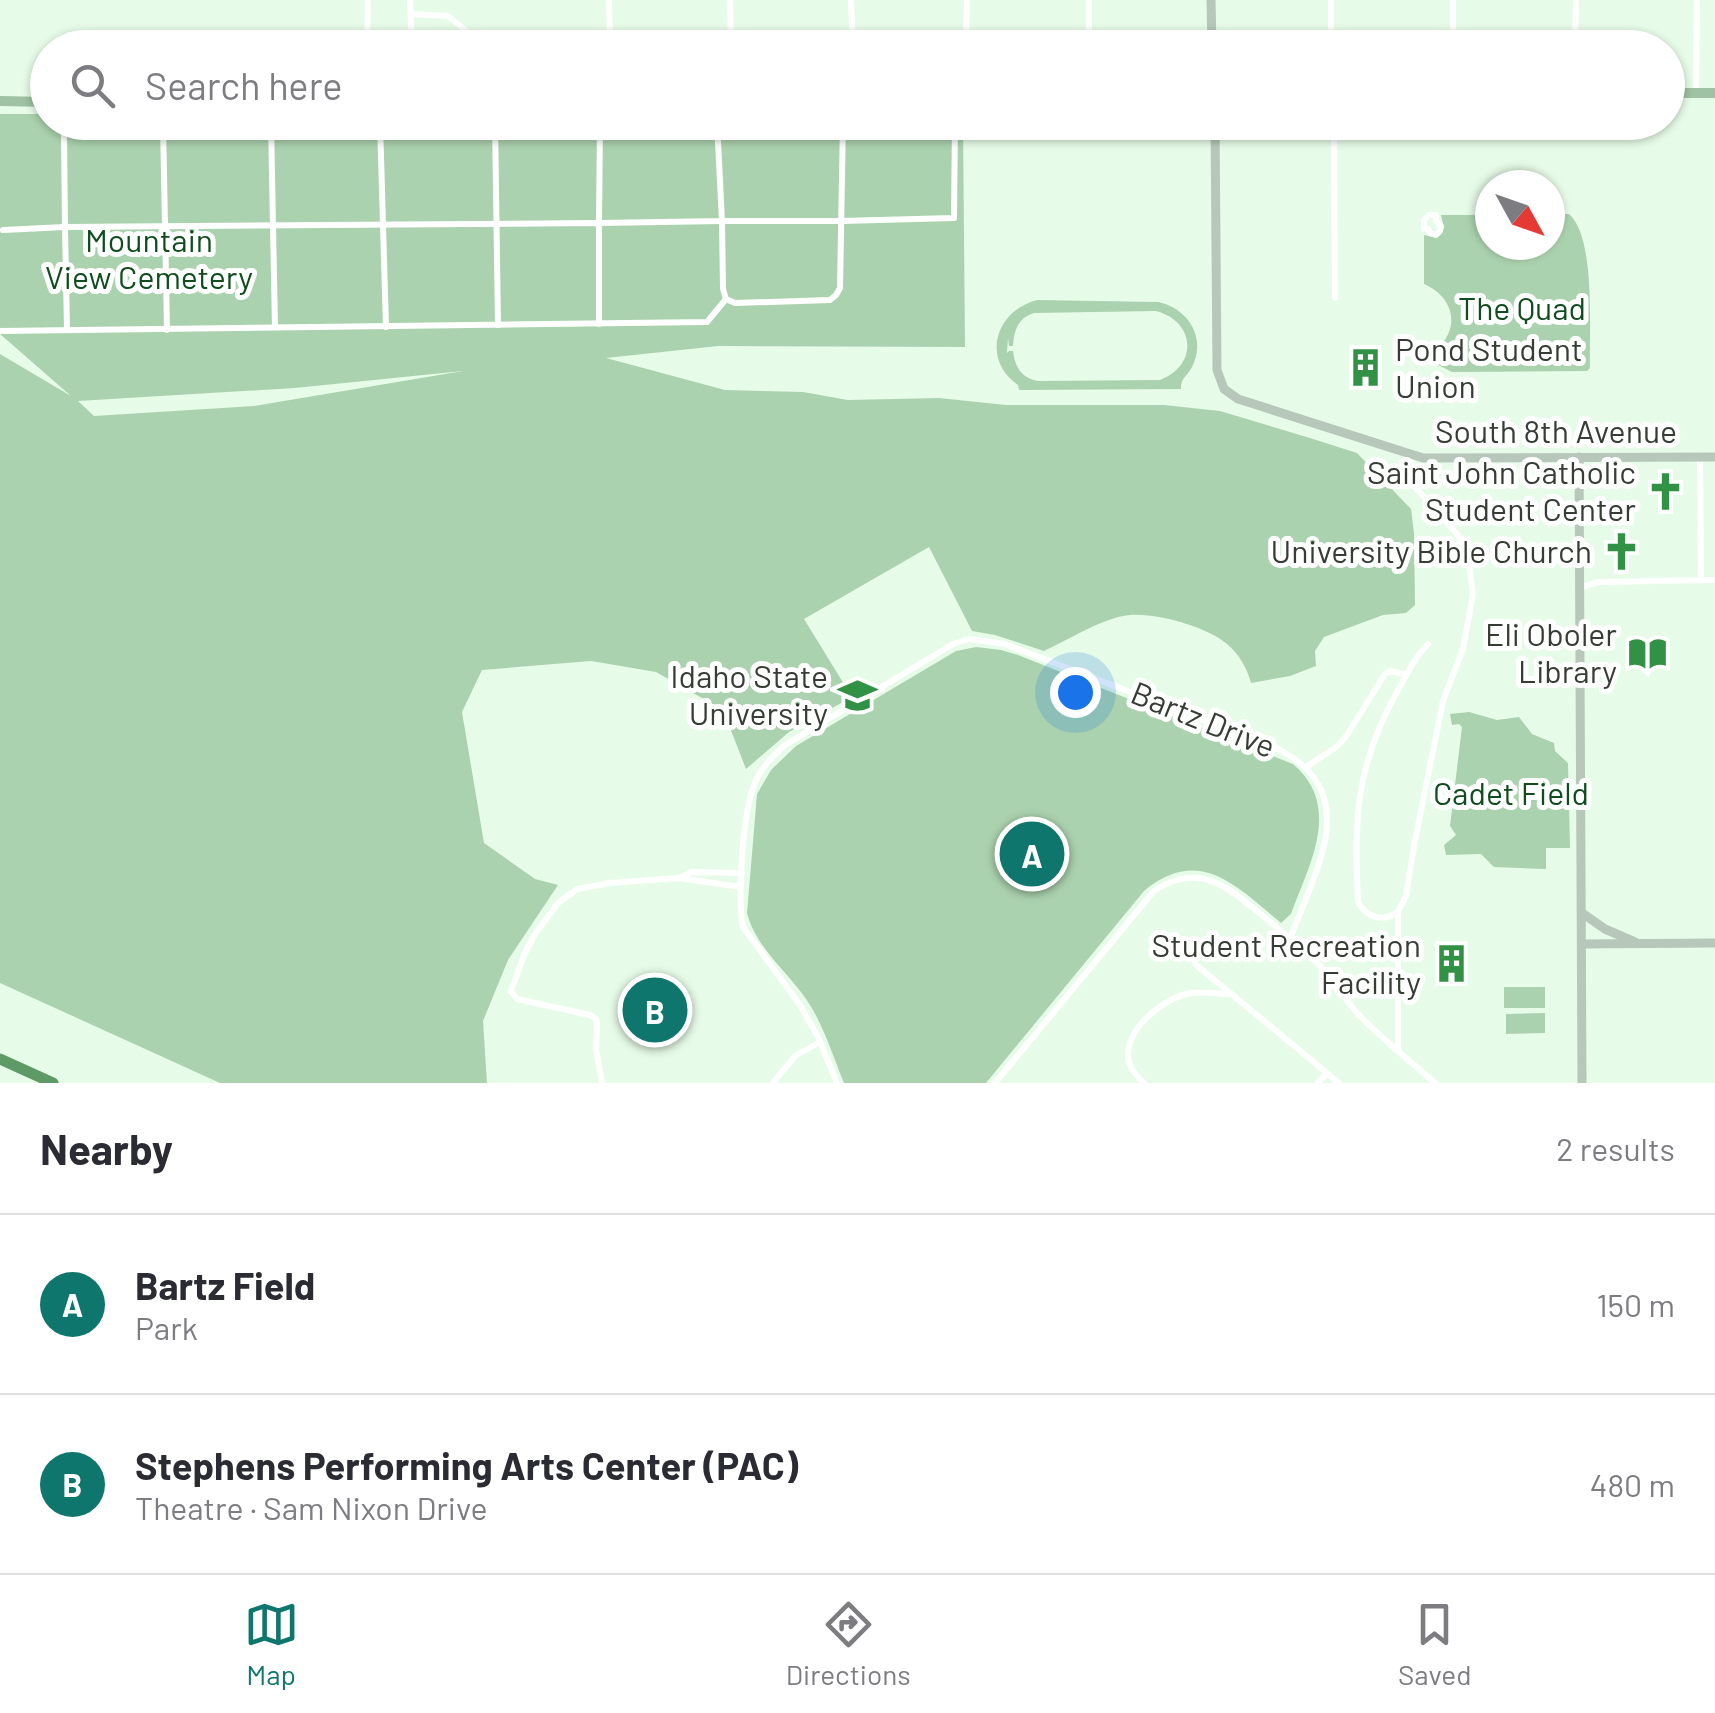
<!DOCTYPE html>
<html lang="en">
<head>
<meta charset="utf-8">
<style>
  :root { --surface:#fff; --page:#f7f7f7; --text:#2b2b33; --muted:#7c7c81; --line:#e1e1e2; --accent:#0f766e }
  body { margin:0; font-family:Barlow,sans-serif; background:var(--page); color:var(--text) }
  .compass { position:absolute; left:1475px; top:170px; width:90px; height:90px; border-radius:50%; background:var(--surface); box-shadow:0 2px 8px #0004; rotate:130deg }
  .you { position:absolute; left:1075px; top:692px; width:35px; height:35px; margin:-25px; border:8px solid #fff; border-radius:50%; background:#1a73e8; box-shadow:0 0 0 15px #1a73e833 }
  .badge { display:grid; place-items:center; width:65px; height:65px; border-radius:50%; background:var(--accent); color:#fff; font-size:32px; font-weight:700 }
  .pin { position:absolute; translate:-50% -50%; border:5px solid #fff; box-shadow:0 2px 10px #0006 }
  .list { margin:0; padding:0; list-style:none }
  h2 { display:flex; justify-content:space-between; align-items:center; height:130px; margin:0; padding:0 40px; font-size:42px }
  h2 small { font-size:32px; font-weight:400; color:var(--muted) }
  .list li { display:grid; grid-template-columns:65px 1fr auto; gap:30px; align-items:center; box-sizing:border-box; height:180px; padding:0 40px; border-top:2px solid var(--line) }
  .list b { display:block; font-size:38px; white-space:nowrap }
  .list p { margin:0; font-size:32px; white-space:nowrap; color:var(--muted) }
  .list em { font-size:32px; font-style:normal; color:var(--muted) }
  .icon { flex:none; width:55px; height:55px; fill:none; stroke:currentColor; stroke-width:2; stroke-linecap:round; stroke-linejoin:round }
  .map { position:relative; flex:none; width:1715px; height:1083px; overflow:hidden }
  .search { position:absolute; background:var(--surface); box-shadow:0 2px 8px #0004; left:30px; right:30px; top:30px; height:110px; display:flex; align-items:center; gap:25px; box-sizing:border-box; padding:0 35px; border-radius:55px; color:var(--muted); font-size:38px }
  .sheet { height:490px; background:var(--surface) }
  nav { display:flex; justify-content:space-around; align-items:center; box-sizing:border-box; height:140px; border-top:2px solid var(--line); background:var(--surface); font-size:28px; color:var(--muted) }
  nav a { display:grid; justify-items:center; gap:5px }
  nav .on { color:var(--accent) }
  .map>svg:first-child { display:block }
  .green { fill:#abd2ae; fill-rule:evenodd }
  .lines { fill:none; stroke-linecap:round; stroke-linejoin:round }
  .street { stroke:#fff; stroke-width:6 }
  .secondary { stroke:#b7c7b9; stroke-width:9 }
  .primary { stroke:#9ec2a3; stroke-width:10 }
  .highway { stroke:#5e9a65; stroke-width:11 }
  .labels { text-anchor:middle; stroke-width:10; stroke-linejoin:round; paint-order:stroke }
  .park-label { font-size:32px; fill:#104d1e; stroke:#fff }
  .poi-label { font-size:32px; fill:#353d35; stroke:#fff; text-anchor:end }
  .street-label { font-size:32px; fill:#353d35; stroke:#fff }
</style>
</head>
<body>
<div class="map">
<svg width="1715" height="1083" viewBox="0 0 1715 1083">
  <rect width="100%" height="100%" fill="#e7fce8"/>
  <g class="green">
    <path d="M0,114H47L48,122L963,123L965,347L718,346L606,358L725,390L803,392L848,400L939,398L1006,405H1164L1220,411L1310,438L1357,453L1411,509L1414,533L1415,605L1406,613L1383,615L1324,637L1315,651L1316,666L1290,676L1251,683C1247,668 1239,654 1227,644C1206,626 1150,610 1123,616C1098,621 1068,640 1044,651L995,635L972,631L929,547L804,619L852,697L789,732L746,769L723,710L656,672L591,661L482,670L462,712L484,843L535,879L558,885L508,960L483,1021L487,1083H220L0,983V354L71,396L0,334ZM463,371L254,406L94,416L78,401L295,388Z"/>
    <path d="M1550,214H1569C1596,237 1589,332 1590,368L1587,371L1452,372L1428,360L1429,354C1461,335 1458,299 1424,284V235L1433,237L1444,228L1441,215H1490V245H1550Z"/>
    <path d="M1037,300L1158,302C1188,308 1207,338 1192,367C1187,377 1181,377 1181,389L1019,390L1018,385C981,359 995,311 1037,300ZM1156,311C1195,321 1199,365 1160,380L1038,381C1021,378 1015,367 1013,351H1009L1007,353L1008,338L1009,346H1013C1014,330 1018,318 1034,313Z"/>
    <path d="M976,647L1001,650L1018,655L1293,764C1343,807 1309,864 1291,914L1281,923C1236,886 1200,845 1144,891L986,1083H844C834,1059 826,1033 813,1010C794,976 757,952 747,913L757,794L771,770L796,746L956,651Z"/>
    <path d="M1469,712L1497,720L1519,717L1532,734L1554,743L1555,751L1568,763L1570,848H1546V869L1494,867L1481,854L1446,855L1444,845L1456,835L1450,826L1462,727L1459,724L1452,725L1450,714Z"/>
    <rect x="1504" y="987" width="41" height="21"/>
    <path d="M1545,1013V1033L1506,1034V1014Z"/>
  </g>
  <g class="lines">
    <g class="street">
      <path d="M410,0L412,48"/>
      <path d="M609,0L610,48"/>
      <path d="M730,0L731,48"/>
      <path d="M851,0L853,48"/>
      <path d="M411,14L448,16L487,48"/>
      <path d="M367,48L368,0"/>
      <path d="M966,48L967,0"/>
      <path d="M1089,48V0"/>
      <path d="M1331,48V0"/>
      <path d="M1453,48V0"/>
      <path d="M1575,48L1576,0"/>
      <path d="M1696,94L1697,0"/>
      <path d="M75,122L64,134L65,227L599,223V324"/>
      <path d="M143,122L273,123"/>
      <path d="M380,122L386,327"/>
      <path d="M495,122L498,325"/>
      <path d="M600,122L599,223L722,221L717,122"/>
      <path d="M843,122L840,288L836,295L830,300L735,303L726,299L723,289L722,221H841L954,218L955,122"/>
      <path d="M1334,122L1335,298"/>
      <path d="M163,123L167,330"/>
      <path d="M271,123L275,327"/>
      <path d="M1429,215H1436V221L1441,226L1440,231L1436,235L1430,233L1428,229H1424V220Z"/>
      <path d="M3,230L65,227L67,329"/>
      <path d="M0,331L707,322L726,299"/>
      <path d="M1700,457L1701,580"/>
      <path d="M1581,587L1599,582L1715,580"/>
      <path d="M1306,767L1336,747L1345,738L1385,674L1391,671L1406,675"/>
      <path d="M679,878L691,872L742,873"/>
      <path d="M1397,912C1384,923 1364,917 1358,901C1354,817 1356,765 1398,690C1407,674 1415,657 1428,644"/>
      <path d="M1195,964L1339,1083"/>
      <path d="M1398,1051V912L1406,896L1414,846L1443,701L1463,649L1473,594L1469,562L1458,535L1407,478L1409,464L1414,456"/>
      <path d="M602,1083L596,1049L597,1025L596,1019L590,1015L517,999L511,991L524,955L535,934L558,903L577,889L610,883L678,878L741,887"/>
      <path d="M773,1083L795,1056L820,1042"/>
      <path d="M837,1083L819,1039L800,1005L743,927C737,898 743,809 755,783C761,767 773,756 785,745L953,644L969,639L1005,644L1274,747C1366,791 1316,868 1290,939"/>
      <path d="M995,1083L1154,891C1202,859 1232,891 1269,921C1286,936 1305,950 1321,967C1335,983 1346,1001 1360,1016C1383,1040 1410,1061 1435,1083"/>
      <path d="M1144,1083C1137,1076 1129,1068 1128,1057C1127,1027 1164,998 1191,993C1203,991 1218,994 1231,994"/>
      <path d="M1318,1083L1327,1073"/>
    </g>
    <g class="secondary">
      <path d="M1211,0L1212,48"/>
      <path d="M1215,122L1217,370L1224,389L1238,399L1423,458L1715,457"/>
      <path d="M1579,457L1582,1083"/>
      <path d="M1582,913L1605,929L1635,942"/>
      <path d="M1582,944L1715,943"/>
    </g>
    <g class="primary">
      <path d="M1668,93H1715"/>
      <path d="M0,101L48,102"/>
    </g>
    <path class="highway" d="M0,1059L53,1083"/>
  </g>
  <defs>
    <symbol id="building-bare" viewBox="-9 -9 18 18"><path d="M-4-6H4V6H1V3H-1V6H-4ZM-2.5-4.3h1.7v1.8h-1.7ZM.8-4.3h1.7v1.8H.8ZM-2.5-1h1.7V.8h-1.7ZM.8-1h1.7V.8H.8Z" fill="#319144" stroke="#fff" stroke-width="2.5" paint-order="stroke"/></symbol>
    <symbol id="church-bare" viewBox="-9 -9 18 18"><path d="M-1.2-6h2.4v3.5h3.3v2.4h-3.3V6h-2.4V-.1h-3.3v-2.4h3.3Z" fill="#319144" stroke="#fff" stroke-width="2.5" paint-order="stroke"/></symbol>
    <symbol id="library-bare" viewBox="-9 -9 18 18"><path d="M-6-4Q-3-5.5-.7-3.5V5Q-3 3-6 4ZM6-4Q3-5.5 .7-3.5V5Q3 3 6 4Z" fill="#319144" stroke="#fff" stroke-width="2.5" paint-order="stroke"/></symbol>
    <symbol id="university-bare" viewBox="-9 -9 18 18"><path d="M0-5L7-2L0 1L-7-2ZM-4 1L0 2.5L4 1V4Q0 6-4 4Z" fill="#319144" stroke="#fff" stroke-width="2.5" paint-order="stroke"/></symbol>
  </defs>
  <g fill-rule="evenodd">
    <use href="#building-bare" x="1338" y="340" width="55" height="55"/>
    <use href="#church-bare" x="1638" y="464" width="55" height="55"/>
    <use href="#church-bare" x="1594" y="524" width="55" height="55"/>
    <use href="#library-bare" x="1620" y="626" width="55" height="55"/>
    <use href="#university-bare" x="830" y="668" width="55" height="55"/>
    <use href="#building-bare" x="1424" y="936" width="55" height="55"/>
  </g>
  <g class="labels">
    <g class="park-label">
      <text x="149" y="252">Mountain<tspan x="149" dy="37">View Cemetery</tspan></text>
      <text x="1522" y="320">The Quad</text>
      <text x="1511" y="805">Cadet Field</text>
    </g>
    <g class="poi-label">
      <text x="1395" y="361" text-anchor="start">Pond Student<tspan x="1395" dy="37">Union</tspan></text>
      <text x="1636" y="484">Saint John Catholic<tspan x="1636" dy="37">Student Center</tspan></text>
      <text x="1592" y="563">University Bible Church</text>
      <text x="1617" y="646">Eli Oboler<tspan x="1617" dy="37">Library</tspan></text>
      <text x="828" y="688">Idaho State<tspan x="828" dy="37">University</tspan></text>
      <text x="1421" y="957">Student Recreation<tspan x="1421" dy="37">Facility</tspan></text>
    </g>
    <g class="street-label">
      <text x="1556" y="443">South 8th Avenue</text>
      <text transform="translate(1203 720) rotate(22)" y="11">Bartz Drive</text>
    </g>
  </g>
</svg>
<svg class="compass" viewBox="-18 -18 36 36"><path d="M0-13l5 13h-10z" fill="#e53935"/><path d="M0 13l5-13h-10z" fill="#7c7c81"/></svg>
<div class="you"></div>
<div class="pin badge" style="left:1032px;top:854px">A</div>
<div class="pin badge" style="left:655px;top:1010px">B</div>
<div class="search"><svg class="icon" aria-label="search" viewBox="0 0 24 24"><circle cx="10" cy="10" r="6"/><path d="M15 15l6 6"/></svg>Search here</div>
</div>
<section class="sheet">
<h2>Nearby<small>2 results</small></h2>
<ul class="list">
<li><span class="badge">A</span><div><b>Bartz Field</b><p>Park</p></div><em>150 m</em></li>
<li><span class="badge">B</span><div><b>Stephens Performing Arts Center (PAC)</b><p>Theatre · Sam Nixon Drive</p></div><em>480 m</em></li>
</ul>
</section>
<nav>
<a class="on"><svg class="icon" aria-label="map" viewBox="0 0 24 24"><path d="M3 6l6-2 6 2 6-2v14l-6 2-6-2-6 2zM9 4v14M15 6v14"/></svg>Map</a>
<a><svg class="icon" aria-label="directions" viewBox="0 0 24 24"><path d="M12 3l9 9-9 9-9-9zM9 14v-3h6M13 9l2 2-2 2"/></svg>Directions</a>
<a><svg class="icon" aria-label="saved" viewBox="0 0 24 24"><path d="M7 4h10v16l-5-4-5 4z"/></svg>Saved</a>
</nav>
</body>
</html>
